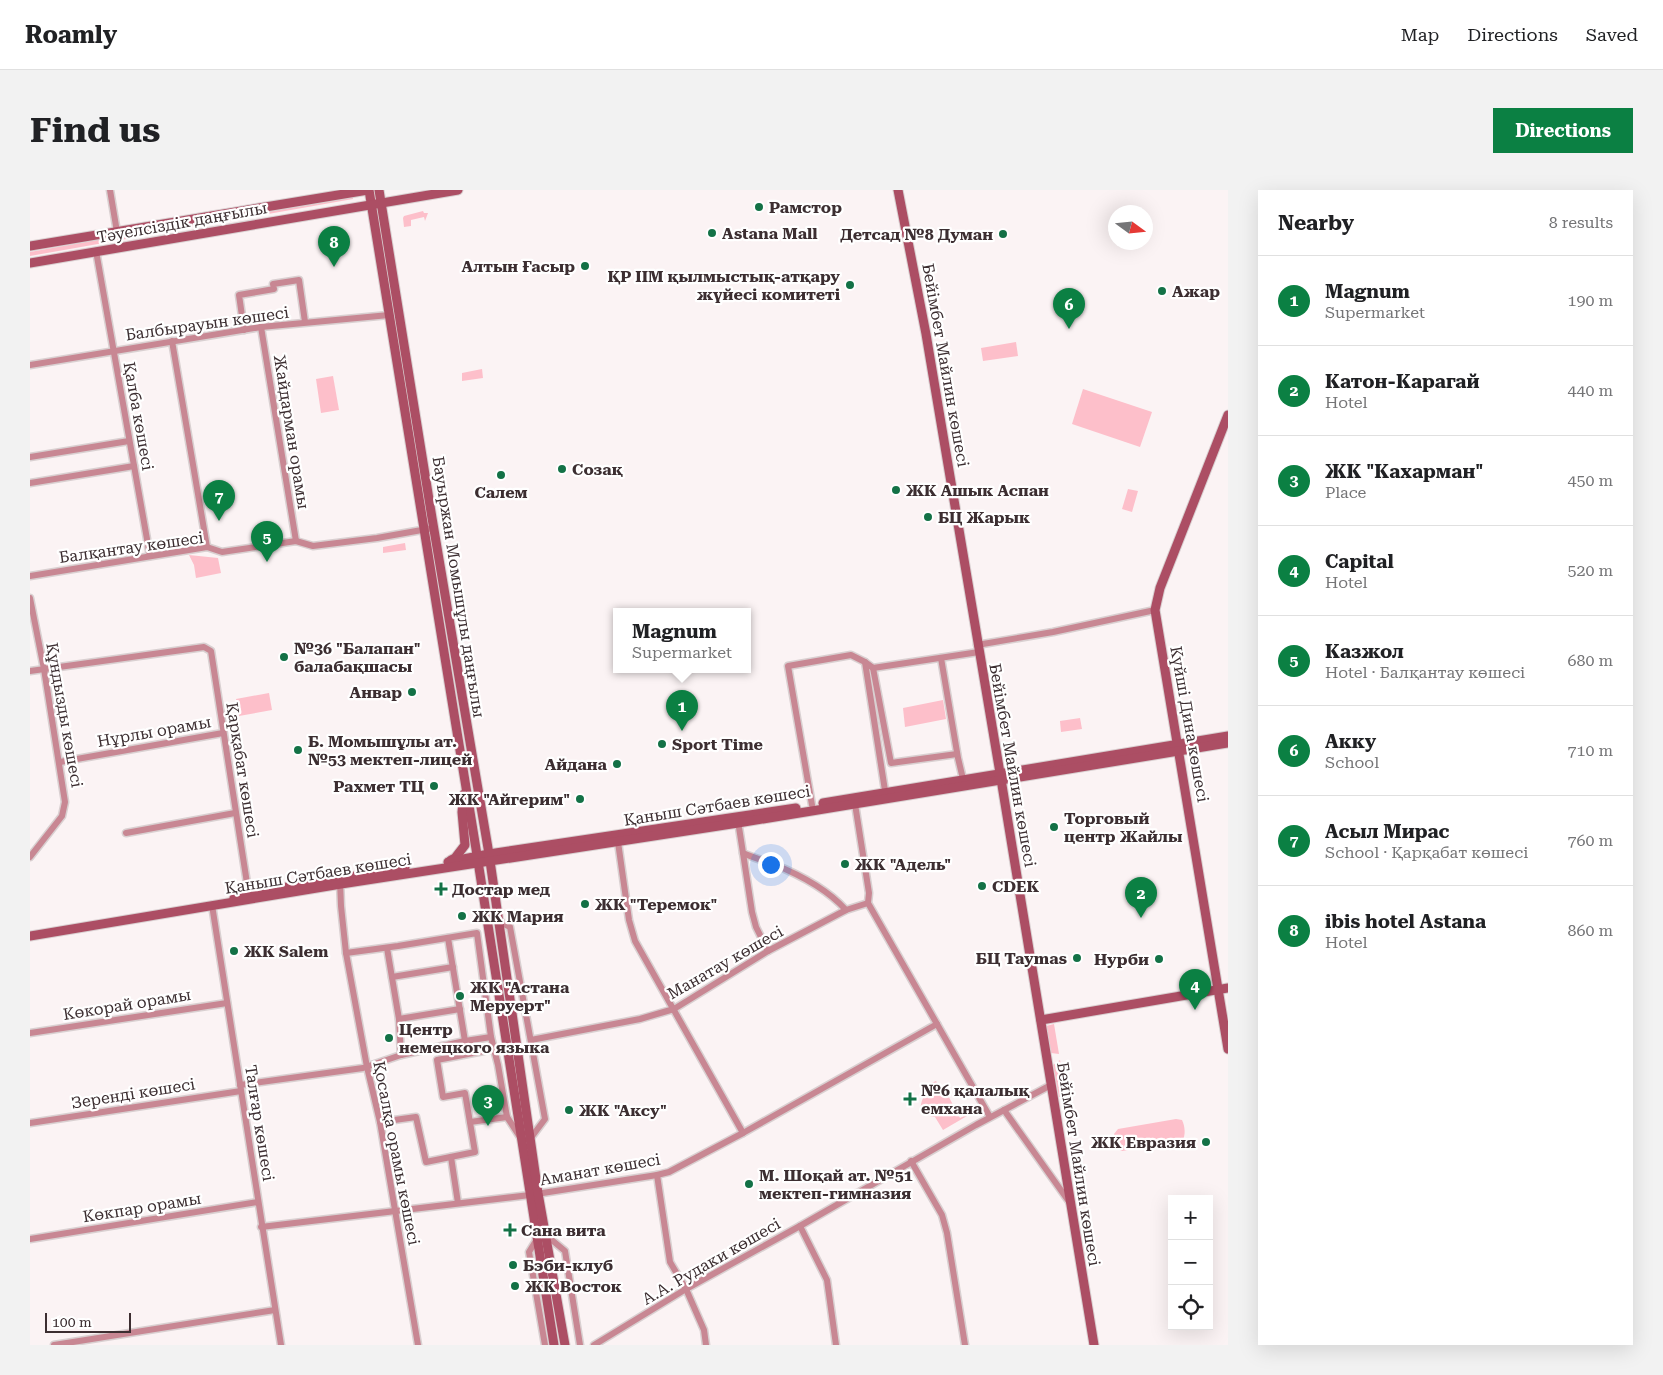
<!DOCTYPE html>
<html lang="en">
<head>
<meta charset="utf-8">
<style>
  :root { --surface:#fff; --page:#f2f2f2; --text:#202124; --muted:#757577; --line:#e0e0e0; --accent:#0b8043 }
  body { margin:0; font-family:"Roboto Serif",serif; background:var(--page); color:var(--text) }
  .controls { position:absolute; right:15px; bottom:15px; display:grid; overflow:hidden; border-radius:0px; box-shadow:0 5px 20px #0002 }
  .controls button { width:45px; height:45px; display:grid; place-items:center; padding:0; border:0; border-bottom:1px solid var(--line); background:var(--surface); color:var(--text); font:25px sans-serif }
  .compass { position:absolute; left:1078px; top:15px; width:45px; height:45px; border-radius:50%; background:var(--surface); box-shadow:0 5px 20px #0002; rotate:105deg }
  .scale { position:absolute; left:15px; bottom:12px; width:86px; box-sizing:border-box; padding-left:5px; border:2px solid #3c2e31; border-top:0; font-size:14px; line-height:18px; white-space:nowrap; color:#3c2e31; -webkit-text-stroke:4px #fff; paint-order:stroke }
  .you { position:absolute; left:740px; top:674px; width:18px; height:18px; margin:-12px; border:4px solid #fff; border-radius:50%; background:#1a73e8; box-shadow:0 0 0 8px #1a73e833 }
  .badge { display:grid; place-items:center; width:32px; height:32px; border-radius:50%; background:var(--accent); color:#fff; font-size:16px; font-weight:700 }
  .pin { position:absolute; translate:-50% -41px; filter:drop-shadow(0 1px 2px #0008) }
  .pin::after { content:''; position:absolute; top:26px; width:18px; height:15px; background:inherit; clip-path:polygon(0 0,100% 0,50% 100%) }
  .popup { position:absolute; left:583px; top:418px; width:138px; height:65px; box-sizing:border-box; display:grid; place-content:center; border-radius:0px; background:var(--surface); filter:drop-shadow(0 1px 4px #0005); font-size:16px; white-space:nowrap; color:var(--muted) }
  .popup b { font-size:19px; color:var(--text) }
  .popup::after { content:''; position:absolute; left:50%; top:100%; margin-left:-10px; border:10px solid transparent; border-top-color:var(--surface) }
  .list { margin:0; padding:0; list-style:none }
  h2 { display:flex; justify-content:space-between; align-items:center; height:65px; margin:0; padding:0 20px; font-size:21px }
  h2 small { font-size:16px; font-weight:400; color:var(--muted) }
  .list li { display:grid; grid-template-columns:32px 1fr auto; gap:15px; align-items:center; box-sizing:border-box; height:90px; padding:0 20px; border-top:1px solid var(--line) }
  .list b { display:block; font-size:19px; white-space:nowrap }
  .list p { margin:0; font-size:16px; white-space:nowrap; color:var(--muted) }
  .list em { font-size:16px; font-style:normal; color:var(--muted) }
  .icon { flex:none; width:28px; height:28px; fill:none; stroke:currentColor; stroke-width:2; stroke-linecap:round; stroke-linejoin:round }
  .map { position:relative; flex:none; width:1198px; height:1155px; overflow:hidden; border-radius:0px }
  header { display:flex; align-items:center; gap:30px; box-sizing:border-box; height:70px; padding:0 25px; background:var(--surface); border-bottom:1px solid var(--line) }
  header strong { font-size:24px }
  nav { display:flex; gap:28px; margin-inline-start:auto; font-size:18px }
  .intro { display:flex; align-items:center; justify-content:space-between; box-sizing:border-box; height:120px; padding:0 30px }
  h1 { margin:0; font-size:35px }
  .button { padding:12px 22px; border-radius:0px; background:var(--accent); color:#fff; font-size:18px; font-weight:700 }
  main { display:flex; gap:30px; padding:0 30px }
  aside { flex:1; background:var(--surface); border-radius:0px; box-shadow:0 5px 20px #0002 }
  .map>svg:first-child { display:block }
  .green { fill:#fdbfca }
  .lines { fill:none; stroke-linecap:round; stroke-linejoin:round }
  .street-casing { stroke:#d9d0d1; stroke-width:9 }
  .secondary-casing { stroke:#d9d0d1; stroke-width:11 }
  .street { stroke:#c88793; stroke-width:6 }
  .secondary { stroke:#ac4e64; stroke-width:9 }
  .poi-dot { fill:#137146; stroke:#fff; stroke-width:2 }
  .labels { text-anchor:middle; stroke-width:4.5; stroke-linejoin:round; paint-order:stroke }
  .poi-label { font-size:16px; font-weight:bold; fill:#3c2e31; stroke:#fff; text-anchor:start }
  .street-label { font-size:16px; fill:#3c2e31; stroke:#fff }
</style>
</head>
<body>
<header>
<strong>Roamly</strong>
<nav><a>Map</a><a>Directions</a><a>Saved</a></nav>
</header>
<div class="intro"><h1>Find us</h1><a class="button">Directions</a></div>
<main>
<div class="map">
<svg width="1198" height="1155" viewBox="0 0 1198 1155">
  <rect width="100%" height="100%" fill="#fbf3f4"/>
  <g class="green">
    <path d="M322,4L323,9L0,66V62Z"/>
    <path d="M393,21L394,23H398L395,31L394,27L381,30V36L374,37L373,28L374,26Z"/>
    <path d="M986,152L988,166L953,171L951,158Z"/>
    <path d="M452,179L453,188L432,191V183Z"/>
    <path d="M303,186L309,220L291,223L286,189Z"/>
    <path d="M1053,199L1122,222L1110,257L1042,234Z"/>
    <path d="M1098,299L1108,301L1102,322L1092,319Z"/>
    <path d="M375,353L376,360L353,363V357Z"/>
    <path d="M159,365L188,368L191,383L166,388L164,375Z"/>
    <path d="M239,503L242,520L209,526L206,509Z"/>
    <path d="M913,510L916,529L875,537L873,518Z"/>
    <path d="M1050,528L1052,539L1031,542L1030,531Z"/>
    <path d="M1024,834L1029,864L1021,863L1016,836Z"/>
    <path d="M1030,870L1037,905L1029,907L1023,875Z"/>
    <path d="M906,891L910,897L913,896L930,928L936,925L937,926L913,940L905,927C879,924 896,906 899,894Z"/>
    <path d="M1146,929L1152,930C1155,936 1156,946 1152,951L1092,961L1086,958L1084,944L1088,939Z"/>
  </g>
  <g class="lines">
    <defs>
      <g id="street">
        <path d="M80,0L87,42"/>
        <path d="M66,61L120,366"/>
        <path d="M231,137L266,351"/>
        <path d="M214,140L209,105L244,99L243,94L269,90L275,132"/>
        <path d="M142,151L177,357"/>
        <path d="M0,175L231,137L359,125"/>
        <path d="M0,267L99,251"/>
        <path d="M0,293L104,276"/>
        <path d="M0,386L177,357L192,362L266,351L283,356L347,348L403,338"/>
        <path d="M0,408L14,479L35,612L32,626L0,667"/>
        <path d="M947,455L1023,442L1125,420"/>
        <path d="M911,468L928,568L933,589"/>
        <path d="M835,472L856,607"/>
        <path d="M843,478L861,573L927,564"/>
        <path d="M0,481L174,457L181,461L219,706"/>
        <path d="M30,572L193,543"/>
        <path d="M825,614L839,703L838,713L960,927"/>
        <path d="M782,615L758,476L821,465L835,472L843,478L949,462"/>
        <path d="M708,631L713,663C723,668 733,670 743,674C768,684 798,700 816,720"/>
        <path d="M96,643L205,623"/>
        <path d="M588,652L599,730L605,751L713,943"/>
        <path d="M713,663L722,722L726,737L738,761"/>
        <path d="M310,691L311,716L316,763L337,877L350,932L388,1155"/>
        <path d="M182,715L251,1155"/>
        <path d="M469,731L480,737L515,929L500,949"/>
        <path d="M418,748L435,851"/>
        <path d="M357,758L369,829L371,865"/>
        <path d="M316,763L368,756L447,743L461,847L468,875L477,927L490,947"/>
        <path d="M362,787L423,777"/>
        <path d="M369,829L430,819"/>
        <path d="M0,843L197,813"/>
        <path d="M501,850L610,829L644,819L738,761L816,720L838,713"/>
        <path d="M210,895L333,878L371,865L435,851L461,847"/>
        <path d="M974,920L1040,1013"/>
        <path d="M350,932L386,927L396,972L445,962L435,903L413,907L407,870L464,859"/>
        <path d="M440,932L477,927"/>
        <path d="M0,933L211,901"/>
        <path d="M421,967L428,1013"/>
        <path d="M881,971L912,1025L917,1043L935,1155"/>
        <path d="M627,985L640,1072L656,1099L674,1140L676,1155"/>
        <path d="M770,1036L797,1090L806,1155"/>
        <path d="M231,1037L500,1005L627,985L639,982L713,943L907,834"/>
        <path d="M517,1046L535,1061L550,1155"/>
        <path d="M0,1049L228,1012"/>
        <path d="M507,1049L499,1062L515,1155"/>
        <path d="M24,1155L245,1120"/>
        <path d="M564,1155L656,1099L770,1036L946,935L1021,895"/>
      </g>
      <g id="secondary">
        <path d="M339,0L447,665L524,1155"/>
        <path d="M349,0L402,328L459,664L508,1003L535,1155"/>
        <path d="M868,0L896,144L970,583L1064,1155"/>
        <path d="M0,56L338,0"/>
        <path d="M0,73L428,0"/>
        <path d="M1198,225L1130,398L1125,420L1198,859"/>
        <path d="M793,613L1198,546"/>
        <path d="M421,670L425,668L435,655L432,622L434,604"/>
        <path d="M418,672L459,664L766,618"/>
        <path d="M204,708L219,703L375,678"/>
        <path d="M0,746L311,694L708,633L1198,553"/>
        <path d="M1011,830L1198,798"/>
      </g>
    </defs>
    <use href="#street" class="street-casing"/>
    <use href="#secondary" class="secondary-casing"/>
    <use href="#street" class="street"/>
    <use href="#secondary" class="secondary"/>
  </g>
  <g class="poi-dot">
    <circle cx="729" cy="17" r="5"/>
    <circle cx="682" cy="43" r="5"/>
    <circle cx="973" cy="44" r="5"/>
    <circle cx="555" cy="76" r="5"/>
    <circle cx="820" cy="95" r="5"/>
    <circle cx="1132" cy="101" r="5"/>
    <circle cx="532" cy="279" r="5"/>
    <circle cx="471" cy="285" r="5"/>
    <circle cx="866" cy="300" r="5"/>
    <circle cx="898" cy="327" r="5"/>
    <circle cx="254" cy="467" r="5"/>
    <circle cx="382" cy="502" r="5"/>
    <circle cx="632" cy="554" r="5"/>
    <circle cx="268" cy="560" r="5"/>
    <circle cx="587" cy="574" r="5"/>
    <circle cx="404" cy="596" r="5"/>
    <circle cx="550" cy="609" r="5"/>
    <circle cx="1024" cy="637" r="5"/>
    <circle cx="815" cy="674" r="5"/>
    <circle cx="952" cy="696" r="5"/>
    <path d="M408.5 691.5h5v5h5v5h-5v5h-5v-5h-5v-5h5z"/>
    <circle cx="555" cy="714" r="5"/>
    <circle cx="432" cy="726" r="5"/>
    <circle cx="204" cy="761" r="5"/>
    <circle cx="1047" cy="768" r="5"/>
    <circle cx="1129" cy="769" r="5"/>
    <circle cx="430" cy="806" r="5"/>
    <circle cx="359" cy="848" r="5"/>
    <path d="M877.5 901.5h5v5h5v5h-5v5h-5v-5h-5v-5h5z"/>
    <circle cx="539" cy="920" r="5"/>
    <circle cx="1176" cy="952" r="5"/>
    <circle cx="719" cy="994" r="5"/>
    <path d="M477.5 1032.5h5v5h5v5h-5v5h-5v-5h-5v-5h5z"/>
    <circle cx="483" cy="1075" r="5"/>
    <circle cx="485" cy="1096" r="5"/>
  </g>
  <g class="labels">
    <g class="poi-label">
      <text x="739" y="23">Рамстор</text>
      <text x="692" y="49">Astana Mall</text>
      <text x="963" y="50" text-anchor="end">Детсад №8 Думан</text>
      <text x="545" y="82" text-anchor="end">Алтын Ғасыр</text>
      <text x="810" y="92" text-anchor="end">ҚР ІІМ қылмыстық-атқару<tspan x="810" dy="18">жүйесі комитеті</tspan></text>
      <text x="1142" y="107">Ажар</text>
      <text x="542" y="285">Созақ</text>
      <text x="876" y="306">ЖК Ашык Аспан</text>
      <text x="471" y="308" text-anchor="middle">Салем</text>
      <text x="908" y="333">БЦ Жарык</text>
      <text x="264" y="464">№36 "Балапан"<tspan x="264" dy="18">балабақшасы</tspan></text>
      <text x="372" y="508" text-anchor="end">Анвар</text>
      <text x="278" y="557">Б. Момышұлы ат.<tspan x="278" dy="18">№53 мектеп-лицей</tspan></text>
      <text x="642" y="560">Sport Time</text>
      <text x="577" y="580" text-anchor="end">Айдана</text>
      <text x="394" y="602" text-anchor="end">Рахмет ТЦ</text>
      <text x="540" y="615" text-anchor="end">ЖК "Айгерим"</text>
      <text x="1034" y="634">Торговый<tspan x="1034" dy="18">центр Жайлы</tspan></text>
      <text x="825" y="680">ЖК "Адель"</text>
      <text x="962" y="702">CDEK</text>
      <text x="422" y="705">Достар мед</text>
      <text x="565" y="720">ЖК "Теремок"</text>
      <text x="442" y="732">ЖК Мария</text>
      <text x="214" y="767">ЖК Salem</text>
      <text x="1037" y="774" text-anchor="end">БЦ Taymas</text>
      <text x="1119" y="775" text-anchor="end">Нурби</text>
      <text x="440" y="803">ЖК "Астана<tspan x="440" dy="18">Меруерт"</tspan></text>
      <text x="369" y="845">Центр<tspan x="369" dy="18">немецкого языка</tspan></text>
      <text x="891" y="906">№6 қалалық<tspan x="891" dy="18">емхана</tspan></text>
      <text x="549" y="926">ЖК "Аксу"</text>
      <text x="1166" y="958" text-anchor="end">ЖК Евразия</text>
      <text x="729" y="991">М. Шоқай ат. №51<tspan x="729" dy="18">мектеп-гимназия</tspan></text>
      <text x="491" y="1046">Сана вита</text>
      <text x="493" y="1081">Бэби-клуб</text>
      <text x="495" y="1102">ЖК Восток</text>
    </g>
    <g class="street-label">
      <text transform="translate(152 32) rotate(-10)" y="6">Тәуелсіздік даңғылы</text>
      <text transform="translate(177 133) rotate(-8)" y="6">Балбырауын көшесі</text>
      <text transform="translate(916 175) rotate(80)" y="6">Бейімбет Майлин көшесі</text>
      <text transform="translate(109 226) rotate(80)" y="6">Қалба көшесі</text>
      <text transform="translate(262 242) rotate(81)" y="6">Жайдарман орамы</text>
      <text transform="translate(101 357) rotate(-8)" y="6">Балқантау көшесі</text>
      <text transform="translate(429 397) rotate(81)" y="6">Бауыржан Момышұлы даңғылы</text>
      <text transform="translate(35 525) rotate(80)" y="6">Құндызды көшесі</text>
      <text transform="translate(1160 534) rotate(80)" y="6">Күйші Дина көшесі</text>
      <text transform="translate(124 541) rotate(-10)" y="6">Нұрлы орамы</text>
      <text transform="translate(983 575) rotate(80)" y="6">Бейімбет Майлин көшесі</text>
      <text transform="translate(213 580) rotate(81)" y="6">Қарқабат көшесі</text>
      <text transform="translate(687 615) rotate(-9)" y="6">Қаныш Сәтбаев көшесі</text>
      <text transform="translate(288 683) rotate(-9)" y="6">Қаныш Сәтбаев көшесі</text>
      <text transform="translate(695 772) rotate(-30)" y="6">Манатау көшесі</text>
      <text transform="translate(97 814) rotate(-9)" y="6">Көкорай орамы</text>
      <text transform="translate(103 903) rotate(-9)" y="6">Зеренді көшесі</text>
      <text transform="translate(230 933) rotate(81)" y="6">Талғар көшесі</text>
      <text transform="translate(367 963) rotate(79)" y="6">Қосалқа орамы көшесі</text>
      <text transform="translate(1049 974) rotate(81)" y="6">Бейімбет Майлин көшесі</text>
      <text transform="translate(570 979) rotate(-10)" y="6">Аманат көшесі</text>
      <text transform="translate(112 1017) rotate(-9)" y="6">Көкпар орамы</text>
      <text transform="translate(681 1071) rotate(-30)" y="6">А.А. Рудаки көшесі</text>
    </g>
  </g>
</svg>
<div class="controls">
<button>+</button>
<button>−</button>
<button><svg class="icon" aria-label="locate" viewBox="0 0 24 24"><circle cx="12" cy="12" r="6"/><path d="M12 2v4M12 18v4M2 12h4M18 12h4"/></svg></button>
</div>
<svg class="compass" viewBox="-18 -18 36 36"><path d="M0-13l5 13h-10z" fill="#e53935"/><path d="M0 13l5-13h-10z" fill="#757577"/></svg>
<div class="scale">100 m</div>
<div class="you"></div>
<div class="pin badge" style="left:652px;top:541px">1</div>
<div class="popup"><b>Magnum</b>Supermarket</div>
<div class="pin badge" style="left:1111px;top:728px">2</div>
<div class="pin badge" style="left:458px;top:936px">3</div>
<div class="pin badge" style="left:1165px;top:820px">4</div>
<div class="pin badge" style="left:237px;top:372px">5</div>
<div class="pin badge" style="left:1039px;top:139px">6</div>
<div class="pin badge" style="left:189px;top:331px">7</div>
<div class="pin badge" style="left:304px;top:77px">8</div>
</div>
<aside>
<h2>Nearby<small>8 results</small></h2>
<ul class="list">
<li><span class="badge">1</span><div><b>Magnum</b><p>Supermarket</p></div><em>190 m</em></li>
<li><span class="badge">2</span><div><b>Катон-Карагай</b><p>Hotel</p></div><em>440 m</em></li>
<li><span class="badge">3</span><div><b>ЖК &quot;Кахарман&quot;</b><p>Place</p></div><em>450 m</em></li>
<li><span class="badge">4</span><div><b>Capital</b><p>Hotel</p></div><em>520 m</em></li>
<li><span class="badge">5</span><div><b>Казжол</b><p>Hotel · Балқантау көшесі</p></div><em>680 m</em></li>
<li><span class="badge">6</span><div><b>Акку</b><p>School</p></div><em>710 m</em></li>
<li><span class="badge">7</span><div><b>Асыл Мирас</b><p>School · Қарқабат көшесі</p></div><em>760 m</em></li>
<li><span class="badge">8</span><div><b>ibis hotel Astana</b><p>Hotel</p></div><em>860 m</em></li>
</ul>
</aside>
</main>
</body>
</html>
